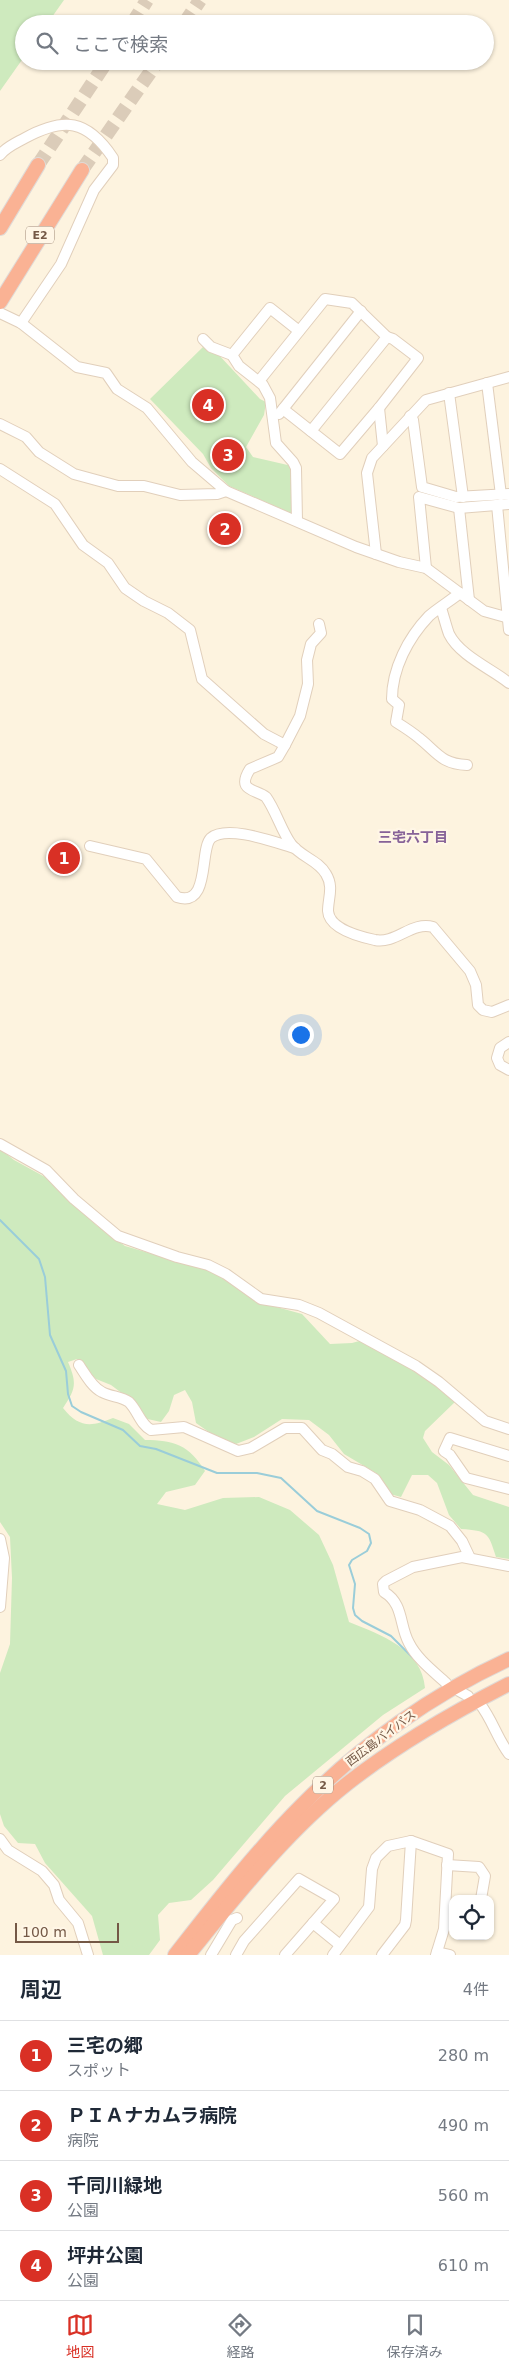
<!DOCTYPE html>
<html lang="ja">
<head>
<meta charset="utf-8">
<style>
  :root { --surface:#fff; --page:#f6f6f7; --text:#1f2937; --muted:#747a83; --line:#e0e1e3; --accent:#d93025 }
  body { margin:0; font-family:"DejaVu Sans","Noto Sans JP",sans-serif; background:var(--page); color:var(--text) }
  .controls { position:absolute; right:15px; bottom:15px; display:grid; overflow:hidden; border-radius:10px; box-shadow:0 1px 4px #0004 }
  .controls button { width:45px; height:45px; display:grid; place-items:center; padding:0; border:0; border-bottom:1px solid var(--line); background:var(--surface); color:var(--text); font:25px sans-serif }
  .scale { position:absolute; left:15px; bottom:12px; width:104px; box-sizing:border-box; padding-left:5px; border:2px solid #745846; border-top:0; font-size:14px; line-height:18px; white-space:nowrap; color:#745846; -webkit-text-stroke:4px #fff6e6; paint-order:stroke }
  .you { position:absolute; left:300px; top:1034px; width:18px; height:18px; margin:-12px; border:4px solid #fff; border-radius:50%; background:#1a73e8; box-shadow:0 0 0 8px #1a73e833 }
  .badge { display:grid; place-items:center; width:32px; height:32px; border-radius:50%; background:var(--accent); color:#fff; font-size:16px; font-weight:700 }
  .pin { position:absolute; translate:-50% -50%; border:2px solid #fff; box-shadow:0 1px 5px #0006 }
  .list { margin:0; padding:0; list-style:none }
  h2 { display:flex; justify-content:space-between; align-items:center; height:65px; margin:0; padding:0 20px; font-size:21px }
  h2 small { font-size:16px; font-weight:400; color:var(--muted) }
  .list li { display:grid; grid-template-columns:32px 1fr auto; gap:15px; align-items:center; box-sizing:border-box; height:70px; padding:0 20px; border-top:1px solid var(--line) }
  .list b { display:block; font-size:19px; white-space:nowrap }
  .list p { margin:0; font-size:16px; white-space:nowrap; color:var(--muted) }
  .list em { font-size:16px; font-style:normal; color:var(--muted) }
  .icon { flex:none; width:28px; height:28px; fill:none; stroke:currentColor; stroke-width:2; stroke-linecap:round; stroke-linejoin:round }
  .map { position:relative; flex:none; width:509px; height:1955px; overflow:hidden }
  .search { position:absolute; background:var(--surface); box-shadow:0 1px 4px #0004; left:15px; right:15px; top:15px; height:55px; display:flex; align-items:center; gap:12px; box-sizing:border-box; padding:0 18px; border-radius:28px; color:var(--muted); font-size:19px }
  .sheet { height:345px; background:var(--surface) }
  nav { display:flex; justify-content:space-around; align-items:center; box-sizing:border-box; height:70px; border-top:1px solid var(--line); background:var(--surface); font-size:14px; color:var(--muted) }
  nav a { display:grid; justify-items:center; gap:2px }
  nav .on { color:var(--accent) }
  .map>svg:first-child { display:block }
  .green { fill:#ceeabe }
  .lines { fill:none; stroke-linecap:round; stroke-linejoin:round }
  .stream { stroke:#9acdd9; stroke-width:2 }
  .highway-tunnel { stroke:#dbccb9; stroke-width:14; stroke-dasharray:14 7; stroke-linecap:butt }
  .minor-casing { stroke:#e1cfbb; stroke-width:12 }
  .highway-casing { stroke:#e0dad6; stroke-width:16 }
  .minor { stroke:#fff; stroke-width:10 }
  .highway { stroke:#fab294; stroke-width:14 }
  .labels { text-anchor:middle; stroke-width:4.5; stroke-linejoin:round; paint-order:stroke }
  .shield { fill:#fff6e6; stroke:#9e8776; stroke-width:1 }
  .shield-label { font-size:11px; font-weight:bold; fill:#745846 }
  .street-label { font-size:12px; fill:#745846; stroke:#fff6e6 }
  .neighbourhood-label { font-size:14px; font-weight:bold; fill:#876298; stroke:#fff6e6 }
</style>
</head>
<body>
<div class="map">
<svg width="509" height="1955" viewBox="0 0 509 1955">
  <rect width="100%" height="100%" fill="#fdf3df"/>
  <g class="green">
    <path d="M0,0H64L47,24H24V57L0,91Z"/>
    <path d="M203,347L217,353L260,399L266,402L264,415L246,447L253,457L292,466L293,514L229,486L211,468L203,454L150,399Z"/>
    <path d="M0,1149L14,1160L45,1177L71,1198L96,1225L125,1246L215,1272L273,1306L302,1314L330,1344L352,1343L363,1340L435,1382L456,1401L425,1431L423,1438L432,1452L449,1465L473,1495L509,1507V1559L496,1557C488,1532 488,1531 461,1529L449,1515L437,1483L428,1475H412L401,1497L390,1494L376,1473L344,1454L329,1435L309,1420L282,1419L254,1437L236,1444L216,1437L196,1423L192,1402L185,1390L174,1395L169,1411L161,1422L143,1418L131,1400L111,1385L96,1379L77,1359L68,1362C77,1383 76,1389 63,1408C79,1428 91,1427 113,1418L129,1424L145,1440C174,1440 189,1445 205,1471L195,1485L166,1492L157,1504L185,1510L223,1498L259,1497L290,1510L319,1535L333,1565L349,1622C381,1635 422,1649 425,1688L383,1715L285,1796L213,1880L191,1900L169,1903L158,1915L160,1940L149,1955H103L92,1916L45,1863L35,1844L18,1843L4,1826L0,1814V1673L10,1644L12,1578L10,1537L0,1522Z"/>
  </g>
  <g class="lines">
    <path class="stream" d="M0,1220L39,1259L45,1277L50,1335L66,1371L68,1394L72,1406L81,1412L123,1430L140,1446L156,1449L217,1473H257L281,1478L317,1511L360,1528L369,1534L371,1543L367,1551L352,1560L349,1565L355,1584L353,1608L355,1615L362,1621L391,1636L413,1658"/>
    <g class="highway-tunnel">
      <path d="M132,24L147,0"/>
      <path d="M184,24L200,0"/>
      <path d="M38,165L107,61"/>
      <path d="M82,170L158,61"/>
    </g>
    <defs>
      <g id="minor">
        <path d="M0,155C6,147 16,143 25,138C64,117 87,119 113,158V165L94,190L61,264L21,323"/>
        <path d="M0,313L21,323L77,367L106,373L117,389L147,408L192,462L226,491L356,547L399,562L426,568L484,611L509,618"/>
        <path d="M203,339L211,347L232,355L239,366L263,385L270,398L276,443L293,462L296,468L297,521"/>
        <path d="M232,355L270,308L299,331"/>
        <path d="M259,381L325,299L352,303L387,337L393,339L418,358L379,408L340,454L283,409"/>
        <path d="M487,383L501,495"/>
        <path d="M449,393L463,497"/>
        <path d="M379,408L383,446"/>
        <path d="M279,414L361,311"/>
        <path d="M410,416L413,420L422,487L456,497L509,494"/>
        <path d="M0,424L26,437L39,452L74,474L118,486H144L180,495L217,494L226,491"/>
        <path d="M311,431L387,337"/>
        <path d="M0,469L55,504L83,545L108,563L125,588L144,601L168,613L190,630L202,679L264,734L285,745"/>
        <path d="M497,505L509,630"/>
        <path d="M459,508L469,600"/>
        <path d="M376,554L367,473L372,458L426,400L509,377"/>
        <path d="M426,568L419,497L459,508L509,504"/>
        <path d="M460,593C450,601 438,608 429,616C408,638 392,669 392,699L399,705L396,722C404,727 412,732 419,738C437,752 441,764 467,765"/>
        <path d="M441,608C444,617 446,626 449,634C460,656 492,669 509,683"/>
        <path d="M319,624L321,633L311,644L307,660L308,684L300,716L285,745L278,757L250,769C236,791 255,789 266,797C276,811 281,830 291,844C301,857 318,860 326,874C334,887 328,898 328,911C329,929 361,937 375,940C396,944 412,921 433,927L470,971L476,985L478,1005L483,1010L492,1012L509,1005"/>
        <path d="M90,846L146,859L177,897C211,908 199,849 211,838C227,824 277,843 295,848"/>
        <path d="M509,1042L500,1048L497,1058L500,1065L509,1070"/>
        <path d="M0,1144L46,1170L74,1199L118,1236L177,1257L208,1265L226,1274L261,1299L299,1305L319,1313L416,1366L439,1382L485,1421L509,1429"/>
        <path d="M79,1365C85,1374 92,1387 102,1392C111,1397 121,1396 129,1402C138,1411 140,1424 151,1430L184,1427L238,1451L251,1448L285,1428H302L322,1450L332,1454L348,1467L362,1471L375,1479L390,1501L420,1510L450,1526L462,1541L470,1558"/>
        <path d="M509,1456L450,1438L444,1451L450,1455L466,1478L509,1489"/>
        <path d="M0,1539L4,1558L0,1607"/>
        <path d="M446,1683C433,1671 417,1659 409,1643C399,1625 404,1604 384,1592L383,1584L386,1581L413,1567L462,1557L509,1566"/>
        <path d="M459,1691L468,1696"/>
        <path d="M480,1704C492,1719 497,1738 509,1754"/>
        <path d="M0,1839L8,1850L42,1871L54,1885L59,1900L78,1923L88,1955"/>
        <path d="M447,1865L479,1867L485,1876L481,1899"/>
        <path d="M313,1923L340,1945"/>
        <path d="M437,1952L450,1955"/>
        <path d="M211,1955L232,1920L237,1918"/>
        <path d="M236,1955L244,1941L299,1879L334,1899L285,1955"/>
        <path d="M333,1955L369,1907L372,1869L376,1858L388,1846L411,1841L448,1854L444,1929L436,1955"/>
        <path d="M382,1955L405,1925L406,1920L411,1841"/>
      </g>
      <g id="highway">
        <path d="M0,228L38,165"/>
        <path d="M0,302L82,170"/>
        <path d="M175,1955C215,1904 256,1851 302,1805C361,1745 433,1694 509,1659"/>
        <path d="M188,1955C237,1895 287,1831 348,1783C398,1744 452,1713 509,1684"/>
      </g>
    </defs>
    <use href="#minor" class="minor-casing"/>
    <use href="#highway" class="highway-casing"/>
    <use href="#minor" class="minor"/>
    <use href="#highway" class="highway"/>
  </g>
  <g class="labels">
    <g class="shield">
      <rect x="26" y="226.5" width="28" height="17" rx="4"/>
      <rect x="313" y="1776.5" width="20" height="17" rx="4"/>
    </g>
    <g class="shield-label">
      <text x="40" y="239">E2</text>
      <text x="323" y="1789">2</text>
    </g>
    <g class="street-label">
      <text transform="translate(381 1738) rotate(-37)" y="4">西広島バイパス</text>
    </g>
    <g class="neighbourhood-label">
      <text x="413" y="842">三宅六丁目</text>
    </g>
  </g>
</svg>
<div class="controls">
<button><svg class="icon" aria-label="locate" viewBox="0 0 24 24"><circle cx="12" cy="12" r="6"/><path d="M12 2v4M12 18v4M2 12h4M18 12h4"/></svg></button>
</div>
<div class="scale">100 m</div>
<div class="you"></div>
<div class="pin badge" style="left:64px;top:858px">1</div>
<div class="pin badge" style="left:225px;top:529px">2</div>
<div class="pin badge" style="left:228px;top:455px">3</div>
<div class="pin badge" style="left:208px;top:405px">4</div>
<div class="search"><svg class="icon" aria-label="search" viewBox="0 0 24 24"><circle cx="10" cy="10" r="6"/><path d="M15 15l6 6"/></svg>ここで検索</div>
</div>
<section class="sheet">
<h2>周辺<small>4件</small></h2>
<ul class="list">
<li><span class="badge">1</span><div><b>三宅の郷</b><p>スポット</p></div><em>280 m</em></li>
<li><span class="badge">2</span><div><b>ＰＩＡナカムラ病院</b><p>病院</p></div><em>490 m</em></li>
<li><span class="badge">3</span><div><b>千同川緑地</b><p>公園</p></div><em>560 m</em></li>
<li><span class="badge">4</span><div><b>坪井公園</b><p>公園</p></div><em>610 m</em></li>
</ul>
</section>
<nav>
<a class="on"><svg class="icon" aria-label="map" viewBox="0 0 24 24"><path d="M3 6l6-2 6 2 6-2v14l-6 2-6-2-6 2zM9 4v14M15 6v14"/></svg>地図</a>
<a><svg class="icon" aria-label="directions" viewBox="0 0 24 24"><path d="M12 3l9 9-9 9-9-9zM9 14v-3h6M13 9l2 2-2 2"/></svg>経路</a>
<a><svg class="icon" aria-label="saved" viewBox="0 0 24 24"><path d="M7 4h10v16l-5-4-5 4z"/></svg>保存済み</a>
</nav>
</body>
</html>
